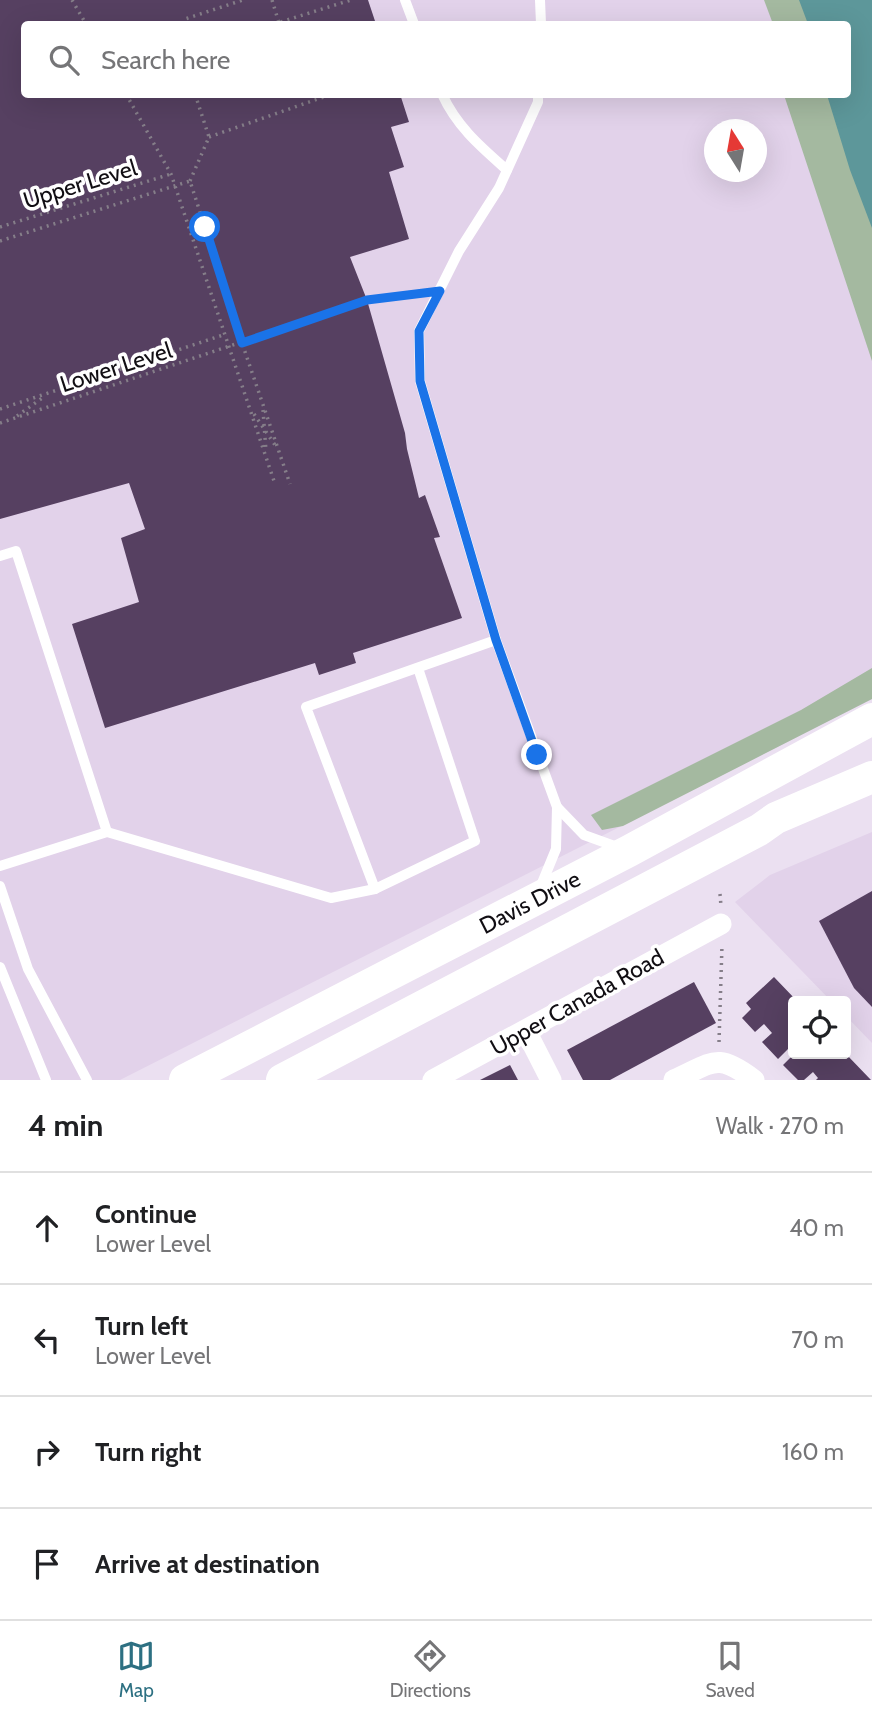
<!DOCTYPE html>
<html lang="en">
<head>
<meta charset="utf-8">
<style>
  :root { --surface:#fff; --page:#f6f6f6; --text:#202124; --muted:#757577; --line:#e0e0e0; --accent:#2d7082 }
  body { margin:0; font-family:Cabin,sans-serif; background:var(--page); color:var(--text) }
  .controls { position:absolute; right:21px; bottom:21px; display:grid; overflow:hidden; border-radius:7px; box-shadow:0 7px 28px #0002 }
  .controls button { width:63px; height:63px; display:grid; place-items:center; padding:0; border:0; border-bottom:2px solid var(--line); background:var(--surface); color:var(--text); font:35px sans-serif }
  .compass { position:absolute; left:704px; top:119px; width:63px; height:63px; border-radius:50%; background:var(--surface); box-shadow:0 7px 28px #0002; rotate:349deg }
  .stop { position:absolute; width:21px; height:21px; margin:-16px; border:5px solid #1a73e8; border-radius:50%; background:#fff }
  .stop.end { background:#1a73e8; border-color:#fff; box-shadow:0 2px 7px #0008 }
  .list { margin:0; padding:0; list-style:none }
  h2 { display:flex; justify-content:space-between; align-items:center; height:91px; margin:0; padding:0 28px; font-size:30px }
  h2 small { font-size:23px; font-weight:400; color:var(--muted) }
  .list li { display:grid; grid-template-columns:46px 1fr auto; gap:21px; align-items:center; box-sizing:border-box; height:112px; padding:0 28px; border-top:2px solid var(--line) }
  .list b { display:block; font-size:26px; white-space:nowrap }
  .list p { margin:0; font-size:23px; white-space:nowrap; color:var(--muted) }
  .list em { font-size:23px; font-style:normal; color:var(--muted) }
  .icon { flex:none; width:38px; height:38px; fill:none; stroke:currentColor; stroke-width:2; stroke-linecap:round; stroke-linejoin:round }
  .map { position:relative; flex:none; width:872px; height:1080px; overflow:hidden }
  .search { position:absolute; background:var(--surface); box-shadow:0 7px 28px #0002; left:21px; right:21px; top:21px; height:77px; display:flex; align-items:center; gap:18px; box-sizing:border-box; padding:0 24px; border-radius:7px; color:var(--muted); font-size:26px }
  .sheet { height:539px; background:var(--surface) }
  nav { display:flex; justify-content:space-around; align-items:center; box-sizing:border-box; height:98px; border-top:2px solid var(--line); background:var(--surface); font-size:19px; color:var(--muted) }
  nav a { display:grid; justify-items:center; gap:4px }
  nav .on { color:var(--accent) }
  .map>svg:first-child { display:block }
  .built { fill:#e2d2ea; fill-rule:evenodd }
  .green { fill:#a4b9a0 }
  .water { fill:#5d979a }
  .building { fill:#564061 }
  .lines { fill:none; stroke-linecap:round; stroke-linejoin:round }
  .path { stroke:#857e89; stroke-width:3.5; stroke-dasharray:2 5; stroke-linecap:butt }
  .service { stroke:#fff; stroke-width:10 }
  .minor { stroke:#fff; stroke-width:21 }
  .primary { stroke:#fff; stroke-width:32 }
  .route { stroke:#1a73e8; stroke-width:9 }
  .labels { text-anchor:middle; stroke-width:7; stroke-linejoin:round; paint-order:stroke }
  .street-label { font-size:23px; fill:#110e13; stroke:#fff }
</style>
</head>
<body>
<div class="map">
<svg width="872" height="1080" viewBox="0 0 872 1080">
  <rect width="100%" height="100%" fill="#ebe0f1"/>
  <g class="built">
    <path d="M0,0H872V699L120,1080H0ZM24,24H848V94H24ZM714,130H756V172H714Z"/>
    <path d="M872,832V1043L846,1016V1001H831L735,902L770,875Z"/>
  </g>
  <g class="green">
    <path d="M764,0H872V361L784,95L848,94V24H773Z"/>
    <path d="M872,668V699L623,826L602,830L591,815L801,710Z"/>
  </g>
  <path class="water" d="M799,0H872V228L850,170L827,95L848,94V24H808Z"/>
  <g class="building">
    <path d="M0,0H368L376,24H24V94H400L409,122L391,127L404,167L389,172L409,239L350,257L367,300L405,433L407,449L419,498L425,495L440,537L434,538L462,618L353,653L356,663L319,675L315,663L105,728L72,624L139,602L121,538L145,529L129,483L0,519Z"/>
    <path d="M872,891V1007L854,988L819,921Z"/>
    <path d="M774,977L797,1001H793V1054H846L871,1080H816L818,1078L813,1072L804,1080H798L783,1065L793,1055L788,1049L778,1059L762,1042L772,1033L764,1024L755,1032L742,1018L751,1009L746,1003Z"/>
    <path d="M694,982L716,1023L610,1080H583L567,1050Z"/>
    <path d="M510,1065L518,1080H480Z"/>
  </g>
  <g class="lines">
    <g class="path">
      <path d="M72,0L86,24"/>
      <path d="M272,0L279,23"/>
      <path d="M187,24L185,19L243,0"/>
      <path d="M274,24L351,0"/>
      <path d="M126,94L171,174L275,484"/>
      <path d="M209,137L332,94"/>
      <path d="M190,181L209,137L195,94"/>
      <path d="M0,227L171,174"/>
      <path d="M0,241L190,181L242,343L290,484"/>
      <path d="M0,409L226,334"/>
      <path d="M263,410L266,451"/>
      <path d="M254,414L275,445"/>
      <path d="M17,416L45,396"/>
      <path d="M0,423L367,300L422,293"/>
      <path d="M720,894L721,906"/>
      <path d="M719,1042L722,945"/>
    </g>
    <g class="service">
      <path d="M405,0L414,24"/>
      <path d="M540,0L541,24"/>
      <path d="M442,94C457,127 481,147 507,170"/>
      <path d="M0,556L16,551L107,832"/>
      <path d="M496,640L420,381L419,331L459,251L499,188L538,102V94"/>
      <path d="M557,807L584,835L620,848"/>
      <path d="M0,866L107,832L331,898L375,889L306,707L496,640L557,807L556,849L540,888"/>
      <path d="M0,886L28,969L87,1080"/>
      <path d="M375,889L475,841L418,668"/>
      <path d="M0,967L46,1080"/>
    </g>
    <g class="minor">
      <path d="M526,1031L551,1080"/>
      <path d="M433,1080L721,924"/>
      <path d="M674,1080C713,1063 716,1051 754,1080"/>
    </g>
    <g class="primary">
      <path id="s1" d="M185,1080L629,851L872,719"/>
      <path d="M282,1080L759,830L776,818L872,777"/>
    </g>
  </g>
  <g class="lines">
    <path class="route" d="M205,227L242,343L367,300L440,291L419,331L420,381L496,640L537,755"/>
  </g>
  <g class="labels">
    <g class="street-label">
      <text transform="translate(80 184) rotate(-17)" y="8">Upper Level</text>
      <text transform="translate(116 367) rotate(-18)" y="8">Lower Level</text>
      <text dy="8" stroke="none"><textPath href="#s1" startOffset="388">Davis Drive</textPath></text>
      <text transform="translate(577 1002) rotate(-29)" y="8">Upper Canada Road</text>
    </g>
  </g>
</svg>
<div class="controls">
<button><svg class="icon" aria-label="locate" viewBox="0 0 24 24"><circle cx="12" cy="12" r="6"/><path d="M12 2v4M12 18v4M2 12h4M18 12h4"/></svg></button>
</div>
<svg class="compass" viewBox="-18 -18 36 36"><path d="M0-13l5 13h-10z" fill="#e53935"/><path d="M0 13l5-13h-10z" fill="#757577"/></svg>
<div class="stop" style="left:205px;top:227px"></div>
<div class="stop end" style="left:537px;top:755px"></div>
<div class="search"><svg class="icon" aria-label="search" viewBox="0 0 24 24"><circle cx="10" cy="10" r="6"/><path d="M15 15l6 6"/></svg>Search here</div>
</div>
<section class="sheet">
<h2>4 min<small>Walk · 270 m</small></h2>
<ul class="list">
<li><svg class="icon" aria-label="ahead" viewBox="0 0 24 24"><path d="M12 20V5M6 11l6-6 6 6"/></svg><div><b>Continue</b><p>Lower Level</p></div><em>40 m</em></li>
<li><svg class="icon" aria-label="left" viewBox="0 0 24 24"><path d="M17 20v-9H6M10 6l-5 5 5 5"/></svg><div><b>Turn left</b><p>Lower Level</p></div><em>70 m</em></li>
<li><svg class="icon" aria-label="right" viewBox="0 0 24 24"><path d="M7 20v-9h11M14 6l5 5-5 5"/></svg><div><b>Turn right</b></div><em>160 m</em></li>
<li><svg class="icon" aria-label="arrive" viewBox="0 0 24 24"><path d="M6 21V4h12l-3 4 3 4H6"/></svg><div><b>Arrive at destination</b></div></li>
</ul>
</section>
<nav>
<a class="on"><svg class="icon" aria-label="map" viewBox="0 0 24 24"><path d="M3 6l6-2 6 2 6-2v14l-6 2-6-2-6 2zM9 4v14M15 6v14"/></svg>Map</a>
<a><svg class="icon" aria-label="directions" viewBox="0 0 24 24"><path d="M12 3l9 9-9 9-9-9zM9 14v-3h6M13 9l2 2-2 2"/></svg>Directions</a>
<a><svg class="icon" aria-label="saved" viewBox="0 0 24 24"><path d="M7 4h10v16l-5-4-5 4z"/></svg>Saved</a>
</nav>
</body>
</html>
